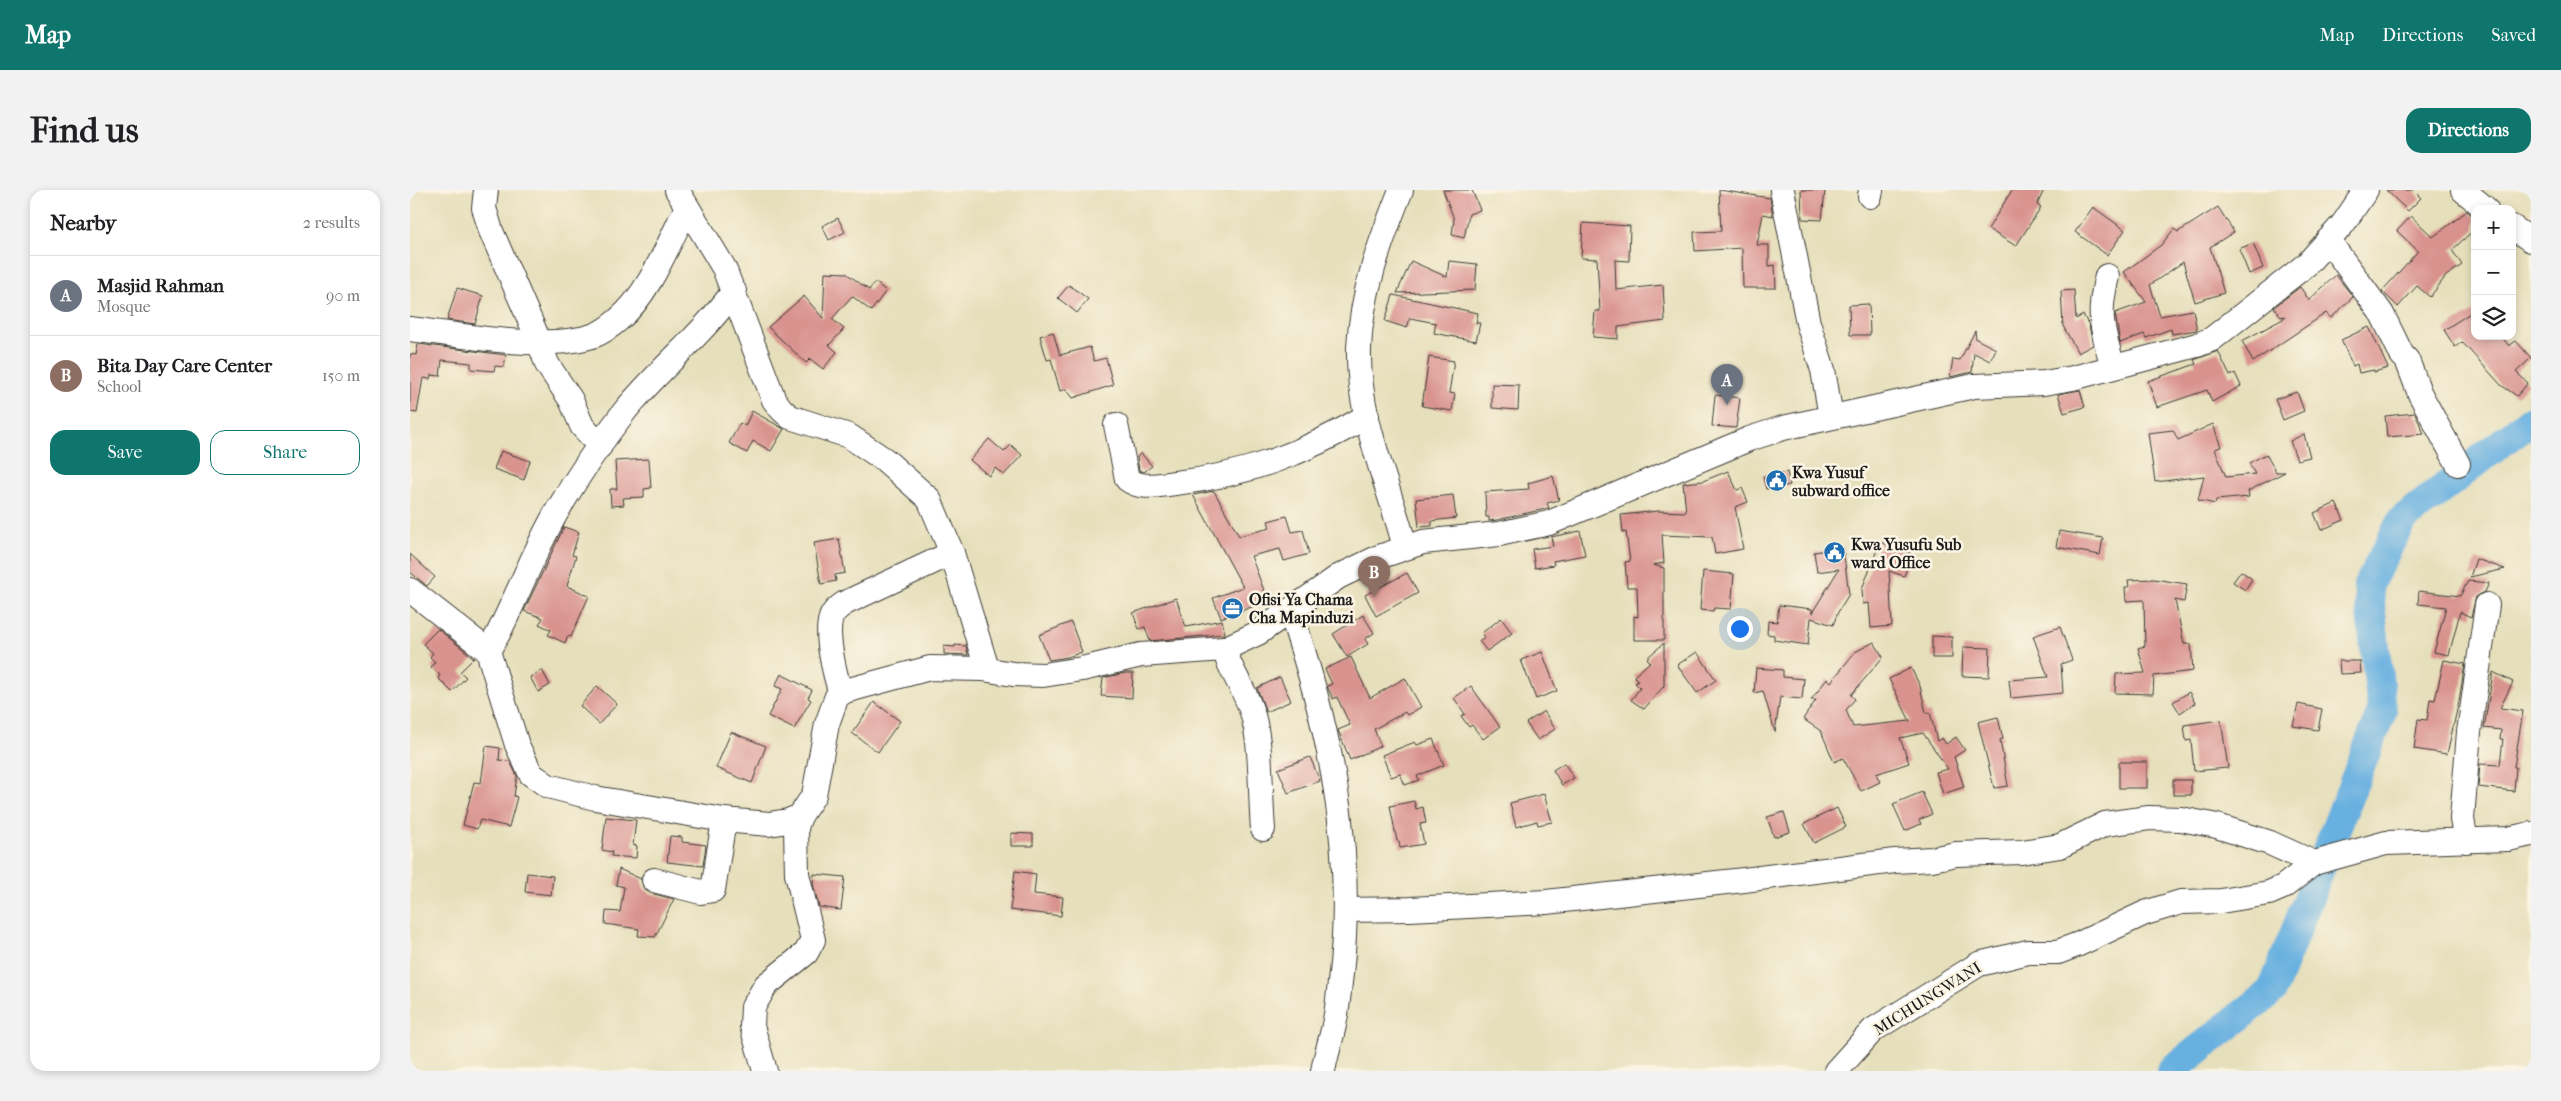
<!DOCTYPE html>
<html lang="en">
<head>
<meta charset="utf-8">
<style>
  :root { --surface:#fff; --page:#f2f2f2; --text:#202124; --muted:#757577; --line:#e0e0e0; --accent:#0f766e }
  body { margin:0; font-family:"IM FELL French Canon",serif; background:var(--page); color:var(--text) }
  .controls { position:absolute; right:15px; top:15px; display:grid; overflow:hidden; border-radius:10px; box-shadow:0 2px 8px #0003 }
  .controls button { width:45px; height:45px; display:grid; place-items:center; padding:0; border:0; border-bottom:1px solid var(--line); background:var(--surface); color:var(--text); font:25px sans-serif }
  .you { position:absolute; left:1329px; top:438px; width:18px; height:18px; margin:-12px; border:4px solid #fff; border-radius:50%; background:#1a73e8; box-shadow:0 0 0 8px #1a73e833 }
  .badge { display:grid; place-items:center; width:32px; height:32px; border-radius:50%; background:var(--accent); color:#fff; font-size:16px; font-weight:700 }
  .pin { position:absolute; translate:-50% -41px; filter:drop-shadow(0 1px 2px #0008) }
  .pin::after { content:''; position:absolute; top:26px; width:18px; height:15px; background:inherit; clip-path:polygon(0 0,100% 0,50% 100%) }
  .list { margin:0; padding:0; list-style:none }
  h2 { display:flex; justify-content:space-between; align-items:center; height:65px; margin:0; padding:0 20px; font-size:21px }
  h2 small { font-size:16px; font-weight:400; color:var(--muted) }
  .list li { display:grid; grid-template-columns:32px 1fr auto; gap:15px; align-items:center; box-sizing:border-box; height:80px; padding:0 20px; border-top:1px solid var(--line) }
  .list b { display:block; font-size:19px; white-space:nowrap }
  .list p { margin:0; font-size:16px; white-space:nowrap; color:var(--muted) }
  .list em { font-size:16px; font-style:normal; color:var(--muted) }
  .actions { display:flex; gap:10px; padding:15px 20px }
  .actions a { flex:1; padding:11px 0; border:1px solid var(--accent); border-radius:15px; text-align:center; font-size:18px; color:var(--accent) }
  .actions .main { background:var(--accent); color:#fff }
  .icon { flex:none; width:28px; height:28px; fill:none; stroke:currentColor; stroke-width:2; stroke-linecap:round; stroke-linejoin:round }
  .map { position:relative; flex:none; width:2121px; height:881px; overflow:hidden; border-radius:15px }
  header { display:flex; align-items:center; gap:30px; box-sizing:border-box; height:70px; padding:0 25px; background:var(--accent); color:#fff }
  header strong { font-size:24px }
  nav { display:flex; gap:28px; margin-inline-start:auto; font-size:18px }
  .intro { display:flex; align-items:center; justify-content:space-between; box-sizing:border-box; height:120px; padding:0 30px }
  h1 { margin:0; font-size:35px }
  .button { padding:12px 22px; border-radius:15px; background:var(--accent); color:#fff; font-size:18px; font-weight:700 }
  main { display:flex; gap:30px; padding:0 30px }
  aside { flex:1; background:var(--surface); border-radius:15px; box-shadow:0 2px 8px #0003 }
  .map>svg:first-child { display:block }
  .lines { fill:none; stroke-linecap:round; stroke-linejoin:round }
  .river { stroke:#68b0e0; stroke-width:30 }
  .building { fill:#d9938f }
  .minor-casing { stroke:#3a3934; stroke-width:26 }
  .minor { stroke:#fff; stroke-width:24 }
  .labels { text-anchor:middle; stroke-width:5; stroke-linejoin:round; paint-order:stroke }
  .poi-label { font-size:16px; font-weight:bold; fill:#1c1c1c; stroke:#fcf5e5; text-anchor:start }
  .street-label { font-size:16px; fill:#1c1c1c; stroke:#fcf5e5 }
</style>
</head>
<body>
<header>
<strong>Map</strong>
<nav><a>Map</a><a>Directions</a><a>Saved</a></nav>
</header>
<div class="intro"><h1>Find us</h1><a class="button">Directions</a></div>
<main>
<aside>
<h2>Nearby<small>2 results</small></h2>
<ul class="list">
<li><span class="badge" style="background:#6b7280">A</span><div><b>Masjid Rahman</b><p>Mosque</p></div><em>90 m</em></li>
<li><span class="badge" style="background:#8d6e63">B</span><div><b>Bita Day Care Center</b><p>School</p></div><em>150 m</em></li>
</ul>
<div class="actions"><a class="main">Save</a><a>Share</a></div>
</aside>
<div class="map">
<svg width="2121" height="881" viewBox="0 0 2121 881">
  <rect width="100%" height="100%" fill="#fcf5e5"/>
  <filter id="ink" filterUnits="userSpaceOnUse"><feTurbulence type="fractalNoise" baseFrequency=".02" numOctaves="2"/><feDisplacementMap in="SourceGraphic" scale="10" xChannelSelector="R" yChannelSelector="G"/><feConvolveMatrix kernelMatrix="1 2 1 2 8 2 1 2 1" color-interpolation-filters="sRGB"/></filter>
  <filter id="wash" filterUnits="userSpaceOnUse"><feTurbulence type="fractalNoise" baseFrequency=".0096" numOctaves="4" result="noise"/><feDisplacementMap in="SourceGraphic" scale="20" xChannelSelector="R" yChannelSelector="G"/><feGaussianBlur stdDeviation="1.12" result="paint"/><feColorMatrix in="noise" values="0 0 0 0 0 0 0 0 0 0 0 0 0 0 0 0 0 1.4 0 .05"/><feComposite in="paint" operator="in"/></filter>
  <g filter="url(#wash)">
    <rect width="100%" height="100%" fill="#e6dfbb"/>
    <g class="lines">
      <path class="river" d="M1761,881L1862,801L1972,521L1958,395L1992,330L2121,230"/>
    </g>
    <g id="blocks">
      <g class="building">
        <path d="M1033,0H1062L1070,20L1059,24L1054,48L1042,45L1044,29Z"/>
        <path d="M1309,0L1360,8L1363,26L1353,24L1347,55H1359V76L1365,75L1366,98H1333L1332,58L1285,61L1284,42L1311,41Z"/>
        <path d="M1391,0H1415L1412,30L1392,29Z"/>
        <path d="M1602,0H1634L1627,15L1631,17L1606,56L1578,39Z"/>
        <path d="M1976,0H2003L2011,8L1998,21Z"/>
        <path d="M1683,17L1715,40L1697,65L1665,42Z"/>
        <path d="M1808,17L1824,42L1800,57L1814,103L1785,112L1773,72L1740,95L1750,126L1783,120L1787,140L1762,144L1761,139L1736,148L1734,144L1710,153L1705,123L1736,112L1714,82L1751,55L1764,39L1768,42Z"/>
        <path d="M2057,21L2065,28V39L2042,60L2052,75L2036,86L2020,107L2007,96L1988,117L1972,101L2008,61L1987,41L2001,26L2023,47Z"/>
        <path d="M428,28L435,42L419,50L412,36Z"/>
        <path d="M1173,33L1220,36L1219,71L1205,70L1206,100L1253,95L1255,131L1208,137V149L1183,147L1185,121H1190L1187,69L1171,68Z"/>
        <path d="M1843,53L1853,78L1839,84L1829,59Z"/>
        <path d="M1001,71L1037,87L1039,71L1067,74L1065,100L987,103Z"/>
        <path d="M415,82L436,83L459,100L465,92L476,101L461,121L442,106L422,129L434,139L419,155L427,162L413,179L400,169L396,173L358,137L394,106L413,128Z"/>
        <path d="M1926,85L1943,107L1921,128L1916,123L1843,172L1832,151L1873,129L1875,126L1871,127L1864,117L1890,97L1899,110Z"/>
        <path d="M659,95L678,109L667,123L648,108Z"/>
        <path d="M47,98L73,106L65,134L37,130Z"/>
        <path d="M1664,100L1666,129L1673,125L1679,135L1683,155L1668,163L1653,136L1651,101Z"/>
        <path d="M983,105L1068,123L1066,133H1070L1066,151L1024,143L1026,133L1000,128L997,138L975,131Z"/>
        <path d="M1459,114L1460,145H1440L1439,115Z"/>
        <path d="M2065,120V146H2091L2099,156L2106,151L2121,168L2106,182L2118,193L2107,206L2091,195L2052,152L2045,157L2034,140Z"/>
        <path d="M1959,137L1978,178L1964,182V180L1949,183L1947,174L1943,176L1931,150Z"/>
        <path d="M1565,141L1566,149L1586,159L1580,171L1564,163L1562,182L1540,187L1543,169L1550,170Z"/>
        <path d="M643,142L650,165L680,157L684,171L696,168L703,195L663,208L656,199L650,201L641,169L637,170L630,146Z"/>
        <path d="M8,154L96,165L94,177L85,176L84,181L61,179V173L32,170L30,186L21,185L20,189L13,188L7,223L0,222V164L6,165Z"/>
        <path d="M1808,161L1820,186L1825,183L1831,196L1802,212L1797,200L1747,217L1738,191L1786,174L1784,170Z"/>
        <path d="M1019,167L1044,171L1039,203L1045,204L1042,221L1012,216Z"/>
        <path d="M1082,194L1109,195L1108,220L1082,218Z"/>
        <path d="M1670,200L1675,217L1654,223L1648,204Z"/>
        <path d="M1887,202L1894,221L1873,230L1865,209Z"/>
        <path d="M1305,205L1330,208L1326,238L1302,236Z"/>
        <path d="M342,221L374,239L361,261L343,251L337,263L319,253L330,233L335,236Z"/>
        <path d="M2005,223L2014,244L1977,247L1975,226Z"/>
        <path d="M1803,234L1811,257L1805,259L1816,287L1845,284L1839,273L1856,264L1866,282H1875L1838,301L1839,307L1806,310L1805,314L1788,310L1794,286L1745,292L1738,243L1763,240L1768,250Z"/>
        <path d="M1894,244L1900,267L1887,270L1880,251Z"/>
        <path d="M579,249L594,262L601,255L612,265L594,285L585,278L579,286L560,270Z"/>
        <path d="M91,261L120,271L114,290L84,279Z"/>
        <path d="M731,263L742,276L734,282L729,280L727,267Z"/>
        <path d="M239,269L241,298L234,299V307L213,308L214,315L201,316L200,299H207L205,271Z"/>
        <path d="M1318,281L1327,300L1332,298L1338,312L1325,317L1333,359L1305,364L1302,347L1252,345L1254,373L1243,375L1254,378V450H1224V426L1228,427L1227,397H1217L1215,372L1220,371L1216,342L1213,343L1211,325L1248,321L1276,322L1273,293L1293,291Z"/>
        <path d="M1377,282L1380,295L1356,299L1353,286Z"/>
        <path d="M1143,286L1149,310L1137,313L1139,318L1087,330L1079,331V327H1076L1075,302L1119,299L1118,293Z"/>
        <path d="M804,301L829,346L860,338L858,331L877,326L882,342L893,340L899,364L874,371L870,359L841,366L858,411L811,428L803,408L833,397L783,305Z"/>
        <path d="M1043,305L1046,328L1022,331V336L1009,337L1006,309Z"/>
        <path d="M1926,313L1934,330L1911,340L1904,323Z"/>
        <path d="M154,337L169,342L162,365L166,366L157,396L179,406L161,447L158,446L155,453L138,445L141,440L129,434L133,428L114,421Z"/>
        <path d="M1170,341L1175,365L1143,371L1144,375L1125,378L1122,359L1143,356L1141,347Z"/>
        <path d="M1649,341L1693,348L1690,365L1646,357Z"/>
        <path d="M429,349L435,383L425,385L426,391L411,394L404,353Z"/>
        <path d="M1470,352L1502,364L1494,386L1479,381L1482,436L1461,438L1459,413L1453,414L1452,399Z"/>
        <path d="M1433,358L1439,404L1428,422L1423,435L1401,428L1398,455L1364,450V445L1357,444L1358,431L1367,432L1369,415L1402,419V423L1429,379L1407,382L1404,362Z"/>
        <path d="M0,364L25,387L17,396L0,382Z"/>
        <path d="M2066,369L2095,379L2060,387Z"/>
        <path d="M1293,381L1324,384L1321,419L1304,418L1303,421L1290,420Z"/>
        <path d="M1831,381L1842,389L1835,400L1823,392Z"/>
        <path d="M997,383L1008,403L966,426L955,405Z"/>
        <path d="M1744,389L1777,394L1774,412L1765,410L1774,454H1781L1783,481L1744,486L1743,504L1705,503L1706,484L1735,483L1728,458L1735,456L1734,410L1716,411L1715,397H1719L1718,390Z"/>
        <path d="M2058,391L2079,393L2075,402L2066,407L2061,427L2050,422L2039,465L2024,462L2036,417L2008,414L2009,401L2050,406Z"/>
        <path d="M766,408L776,437L812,430L815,444L740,451L735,437L729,439L723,423Z"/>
        <path d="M953,425L964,443L955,449L958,454L937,467L923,444Z"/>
        <path d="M1091,428L1102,443L1077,461L1069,451L1075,447L1072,443Z"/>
        <path d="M661,432L672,462L658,467L639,470L629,445Z"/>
        <path d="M1650,437L1662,470L1651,474L1653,503L1601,508L1599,490L1638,487L1623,446Z"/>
        <path d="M28,439L64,468L50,482L56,487L42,502L28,488L30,485L21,477L25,472L20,467L23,463L13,454Z"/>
        <path d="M1522,446L1542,447V468H1522Z"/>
        <path d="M1464,452L1473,467L1441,505L1445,509L1436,520L1443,537L1500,531L1479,489L1501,478L1510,496L1516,523L1520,522L1527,551L1532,548L1536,554L1546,547L1555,560L1544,567L1554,597L1533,604L1526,582L1538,579L1513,543L1490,548L1499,573L1466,584L1470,592L1451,601L1433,568L1424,572L1411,541L1393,529L1406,510H1401L1417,489L1421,492L1445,462Z"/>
        <path d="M1254,453V496L1234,519L1221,510L1230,498L1225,493L1228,491L1224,486L1240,472L1237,468Z"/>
        <path d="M545,455L556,456L558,465L534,464V456L545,457Z"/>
        <path d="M1553,457L1580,458L1579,487L1552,486Z"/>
        <path d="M1132,462L1147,501L1126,509L1111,470Z"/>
        <path d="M1287,462L1306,490L1287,503L1267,475Z"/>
        <path d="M941,467L960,508L995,488L1011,517L997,525L995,522L964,539L971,556L940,570L928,540L940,535L927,507L923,509L917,496L922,494L915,479Z"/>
        <path d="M2034,470L2055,474L2049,511L2037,564L2004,559L2008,529L2017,530L2020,509L2025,510Z"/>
        <path d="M1929,471H1950L1951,483L1930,484Z"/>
        <path d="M1346,478L1373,480V487L1394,489L1392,509L1370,507L1365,542L1353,501L1344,503Z"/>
        <path d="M132,480L140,495L128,502L120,487Z"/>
        <path d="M2083,482L2103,492L2090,518L2113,521L2104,577H2106L2104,601L2068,597L2070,574L2090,575L2093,549H2090L2091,540L2074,538Z"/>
        <path d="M715,483H723L722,508L691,506L693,488Z"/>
        <path d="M371,484L402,500L398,508L401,510L384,539L358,526L372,499L365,496Z"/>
        <path d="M870,487L881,511L856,522L847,498Z"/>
        <path d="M187,496L207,514L189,534L170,516Z"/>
        <path d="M1061,496L1090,537L1073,549L1062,535L1059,537L1051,526L1055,524L1044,508Z"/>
        <path d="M1779,502L1785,513L1770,523L1763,512Z"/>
        <path d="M464,512L490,531L468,562L442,543Z"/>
        <path d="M1888,514L1912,519L1908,540L1883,536Z"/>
        <path d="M1134,521L1145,539L1128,550L1116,533Z"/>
        <path d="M1588,527L1593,549L1590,550L1598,596L1584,598L1568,532Z"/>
        <path d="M1811,530L1818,578L1784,581L1781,550L1776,551L1774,535Z"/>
        <path d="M321,542L356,556L342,593L306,578Z"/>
        <path d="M1023,549L1034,575L1007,586L1009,590L995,595L990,584L981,587L972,565L1005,552L1007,555Z"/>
        <path d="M76,556L90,558L89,570L100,571L107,586L104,606L107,607L99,637L70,630L67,639L53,635L64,592L71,593Z"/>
        <path d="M900,567L910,591L878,603L868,579Z"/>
        <rect x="1709" y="572" width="28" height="26"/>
        <path d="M1154,573L1164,588L1152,595L1143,580Z"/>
        <rect x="1763" y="590" width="18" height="15"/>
        <path d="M1512,602L1522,624L1509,630L1511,634L1495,641L1483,614Z"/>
        <path d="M1134,604L1142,632L1128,635L1127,631L1106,637L1100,613Z"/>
        <path d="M1004,611L1006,619L1013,617L1016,633L1010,634L1014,654L990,658L989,651H987L980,616Z"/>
        <path d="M1427,618L1436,637L1404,653L1394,634Z"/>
        <path d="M1374,622L1380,642L1364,647L1357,627Z"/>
        <path d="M196,627L226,630L223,655L227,656L226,668L201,666L202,662L192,660Z"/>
        <path d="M601,643L623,644V656H601Z"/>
        <path d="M260,646L272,647V652L296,655L293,676L257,672Z"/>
        <path d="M209,679L231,689L234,699L240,703L264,709L245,747L228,746L229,739L195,734L196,721L210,722L214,697L206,695Z"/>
        <path d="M605,681L626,684L624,704L653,707L651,726L600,720Z"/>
        <path d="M117,683L143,686L141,705L115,702Z"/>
        <path d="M404,684L435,687L431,720L409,717L403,694Z"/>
      </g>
    </g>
  </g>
  <g filter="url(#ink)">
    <use href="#blocks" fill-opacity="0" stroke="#3a3934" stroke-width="1"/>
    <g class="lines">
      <defs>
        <g id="minor">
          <path d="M76,0L74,18L81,41L129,151L137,174L161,210L172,236L190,256"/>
          <path d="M267,0L314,78L364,210L372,220L380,227L439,246L475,270L519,309L542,363L577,479"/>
          <path d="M991,0C971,50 951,103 949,158C947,226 978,292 995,357"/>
          <path d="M1372,0L1398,133L1413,180L1421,227"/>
          <path d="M2053,0L2076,19"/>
          <path d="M1460,6L1461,0"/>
          <path d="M2102,37L2121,50"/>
          <path d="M1918,50L1972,124L1992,165L1997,170L2010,204L2048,274"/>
          <path d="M1697,86C1687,126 1692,138 1703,177"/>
          <path d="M0,139C51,145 137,162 185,145C193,142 202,135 208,130C239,105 259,52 277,17"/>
          <path d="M706,235L717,289C731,300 748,295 765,293C837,285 895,263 957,226"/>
          <path d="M0,400L78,461L107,555L121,584L138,596L185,608L314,630L359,634L378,631L390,626L404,605L417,534L427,506L435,501L520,478L573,479L603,484L633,485L672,479L731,465L814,459L848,443L928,387L969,367L1013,352L1089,344L1139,333L1339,249L1373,238L1564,196L1634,193L1663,188L1787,155L1802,149L1897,74L1933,34L1956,0"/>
          <path d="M880,420C920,539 945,658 931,784C929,799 928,815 925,830C922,847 916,864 913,881"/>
          <path d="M814,459C821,484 838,503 844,529C852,564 850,603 853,639"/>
          <path d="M78,461L88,444C108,404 124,362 146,323C166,289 189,254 214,222C248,180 292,145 324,101"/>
          <path d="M431,503C425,486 415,445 421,428C423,421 429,417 435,413L542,363"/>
          <path d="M2056,651L2052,629L2059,542L2077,415"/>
          <path d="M244,690L291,702L303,700L314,630"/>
          <path d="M935,720L1000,719L1136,712L1334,690L1485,671L1522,669L1546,664L1612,662L1650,656L1695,634L1739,628L1771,629L1807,636L1860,653L1904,673L1976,653L2098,649L2121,644"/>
          <path d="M355,881L342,836L343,817L356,795L396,763L403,750L387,684L386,638L390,626"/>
          <path d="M1426,881L1463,840L1569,774L1618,762H1648L1669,754L1735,723L1771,712L1811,711L1859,703L1873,697L1904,673"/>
        </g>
      </defs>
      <use href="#minor" class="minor-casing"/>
      <use href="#minor" class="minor"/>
    </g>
  </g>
  <defs>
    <symbol id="civic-disc" viewBox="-11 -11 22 22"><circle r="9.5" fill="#1f6fb2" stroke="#fcf5e5"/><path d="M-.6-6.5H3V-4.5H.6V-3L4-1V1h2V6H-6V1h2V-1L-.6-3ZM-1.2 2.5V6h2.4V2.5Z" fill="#fff"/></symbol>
    <symbol id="office-disc" viewBox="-11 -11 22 22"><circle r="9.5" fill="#1f6fb2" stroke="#fcf5e5"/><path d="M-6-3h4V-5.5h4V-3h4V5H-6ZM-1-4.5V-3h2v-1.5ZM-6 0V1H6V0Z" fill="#fff"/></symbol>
  </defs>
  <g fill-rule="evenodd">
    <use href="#civic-disc" x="1354" y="278" width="25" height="25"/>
    <use href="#civic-disc" x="1412" y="350" width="25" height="25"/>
    <use href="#office-disc" x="810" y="406" width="25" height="25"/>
  </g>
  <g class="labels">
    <g class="poi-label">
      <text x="1382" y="288">Kwa Yusuf<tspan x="1382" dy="18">subward office</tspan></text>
      <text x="1441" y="360">Kwa Yusufu Sub<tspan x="1441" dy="18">ward Office</tspan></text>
      <text x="839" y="415">Ofisi Ya Chama<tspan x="839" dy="18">Cha Mapinduzi</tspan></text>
    </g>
    <g class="street-label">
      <text transform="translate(1517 808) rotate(-32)" y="6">MICHUNGWANI</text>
    </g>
  </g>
</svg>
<div class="controls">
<button>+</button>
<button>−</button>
<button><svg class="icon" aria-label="layers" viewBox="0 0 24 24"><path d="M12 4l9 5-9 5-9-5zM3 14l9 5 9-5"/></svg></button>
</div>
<div class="you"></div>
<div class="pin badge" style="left:1317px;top:215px;background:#6b7280">A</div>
<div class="pin badge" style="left:964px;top:407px;background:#8d6e63">B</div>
</div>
</main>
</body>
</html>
